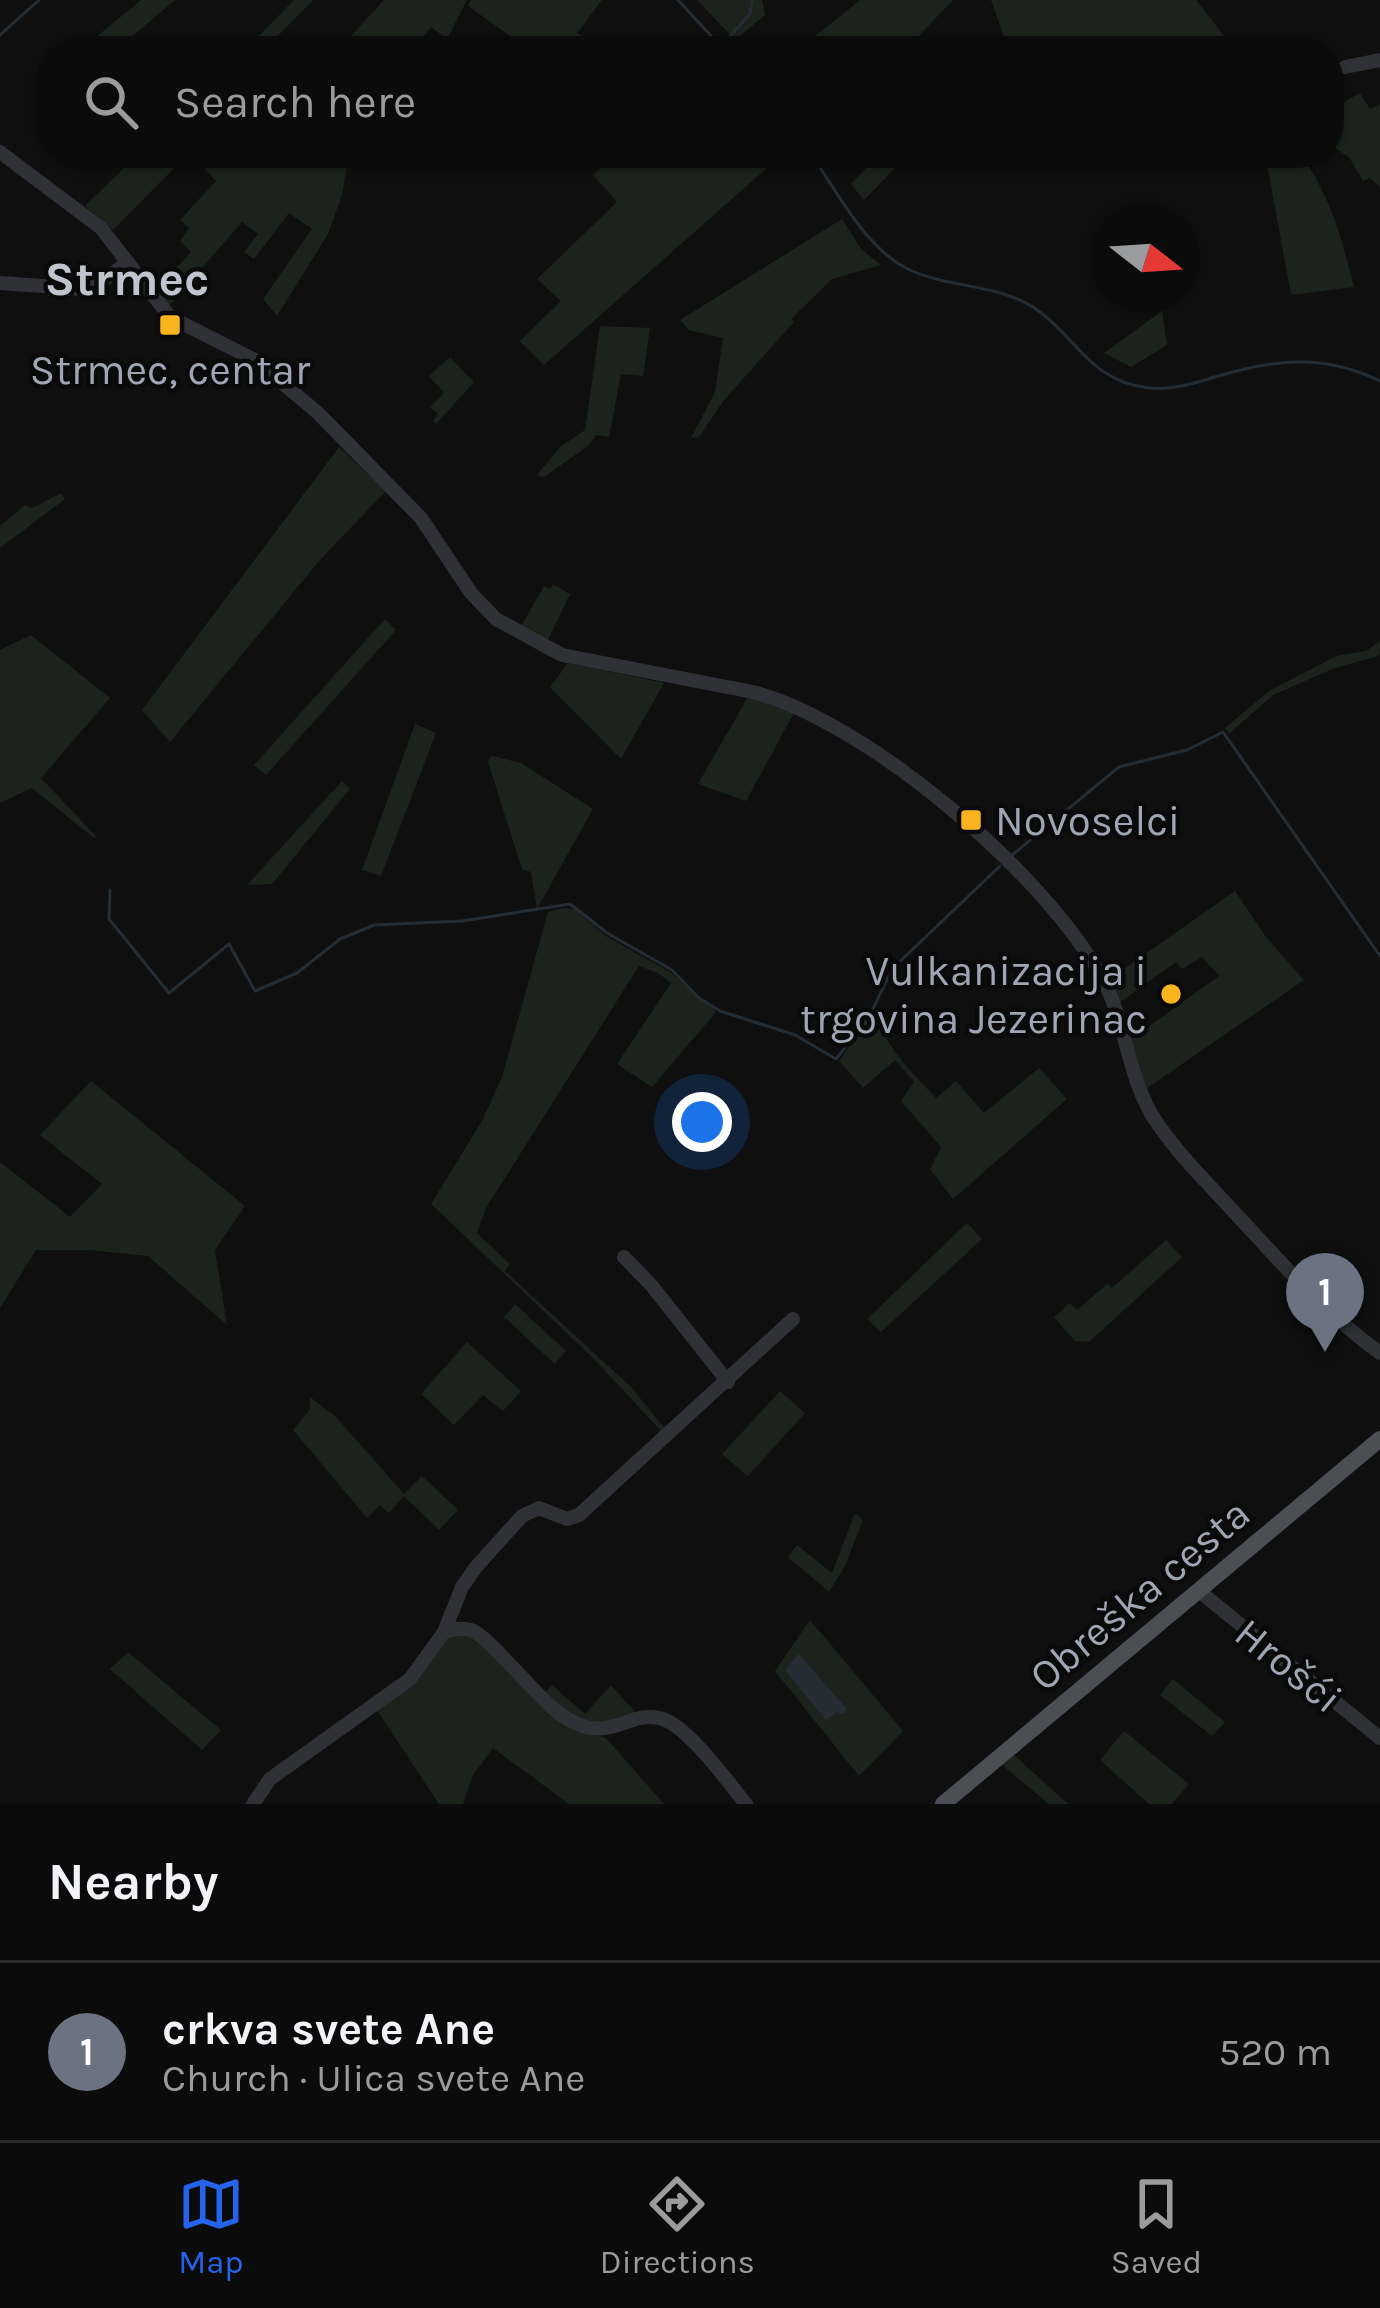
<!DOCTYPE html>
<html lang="en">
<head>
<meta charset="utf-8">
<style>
  :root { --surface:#0b0b0c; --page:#19191a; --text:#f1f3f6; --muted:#9a9b9d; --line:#2b2b2d; --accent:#2563eb }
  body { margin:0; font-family:Karla,sans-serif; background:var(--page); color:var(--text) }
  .compass { position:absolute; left:1092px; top:204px; width:108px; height:108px; border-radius:50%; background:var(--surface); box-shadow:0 3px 9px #0004; rotate:107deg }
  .you { position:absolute; left:702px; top:1122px; width:42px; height:42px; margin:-30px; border:9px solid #fff; border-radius:50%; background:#1a73e8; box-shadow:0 0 0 18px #1a73e833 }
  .badge { display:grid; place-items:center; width:78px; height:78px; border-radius:50%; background:var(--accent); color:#fff; font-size:39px; font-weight:700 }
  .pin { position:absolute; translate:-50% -99px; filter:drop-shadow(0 3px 6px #0008) }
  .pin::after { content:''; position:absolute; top:63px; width:42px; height:36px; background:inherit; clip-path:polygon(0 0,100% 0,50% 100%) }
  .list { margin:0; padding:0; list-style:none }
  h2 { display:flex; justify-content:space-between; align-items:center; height:156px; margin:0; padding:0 48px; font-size:51px }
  h2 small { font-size:39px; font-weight:400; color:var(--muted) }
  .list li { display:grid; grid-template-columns:78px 1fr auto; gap:36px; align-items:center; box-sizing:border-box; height:180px; padding:0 48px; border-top:3px solid var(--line) }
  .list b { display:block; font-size:45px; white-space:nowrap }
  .list p { margin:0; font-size:39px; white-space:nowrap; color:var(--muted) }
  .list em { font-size:39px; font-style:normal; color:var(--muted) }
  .icon { flex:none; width:66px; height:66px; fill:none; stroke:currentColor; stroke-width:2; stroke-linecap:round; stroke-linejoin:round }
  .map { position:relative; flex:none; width:1380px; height:1804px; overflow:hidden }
  .search { position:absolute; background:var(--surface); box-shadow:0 3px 9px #0004; left:36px; right:36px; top:36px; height:132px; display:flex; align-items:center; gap:30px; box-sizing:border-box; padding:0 42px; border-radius:48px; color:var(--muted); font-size:45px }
  .sheet { height:336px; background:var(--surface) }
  nav { display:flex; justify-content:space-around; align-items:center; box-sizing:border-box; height:168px; border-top:3px solid var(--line); background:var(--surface); font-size:33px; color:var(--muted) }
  nav a { display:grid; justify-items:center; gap:6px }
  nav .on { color:var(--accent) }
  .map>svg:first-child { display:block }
  .green { fill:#1b231c }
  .water { fill:#252d34 }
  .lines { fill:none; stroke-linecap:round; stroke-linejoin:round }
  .stream { stroke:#252d34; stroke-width:3 }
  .minor { stroke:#303136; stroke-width:14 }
  .major { stroke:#4c4e55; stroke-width:16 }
  .poi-dot { fill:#fab41e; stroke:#0a0a0b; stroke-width:4.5 }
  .labels { text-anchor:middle; stroke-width:9; stroke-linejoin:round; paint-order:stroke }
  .poi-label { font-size:42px; fill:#9fa5b2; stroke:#0a0a0b }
  .street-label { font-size:42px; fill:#9fa5b2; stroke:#0a0a0b }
  .quarter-label { font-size:48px; font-weight:bold; fill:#c0c4ce; stroke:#0a0a0b }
</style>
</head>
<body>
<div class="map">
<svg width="1380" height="1804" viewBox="0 0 1380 1804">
  <rect width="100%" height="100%" fill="#0f0f10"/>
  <g class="green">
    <path d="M141,0H175L115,51H96L90,42Z"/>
    <path d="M294,0H313L263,51H244Z"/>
    <path d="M384,0H467L447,39L431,27L411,51H337Z"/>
    <path d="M471,0H602L577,33L604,51H531L468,6Z"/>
    <path d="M697,0H762L765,15L735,40Z"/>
    <path d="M860,0H953L904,51H797Z"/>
    <path d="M991,0H1196L1236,51H1009Z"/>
    <path d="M1360,93L1370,109L1380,104V187L1370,178L1363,181L1349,157L1329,144V110Z"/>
    <path d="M139,153H189L113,230L85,206Z"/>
    <path d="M220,153H349L342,195L328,234L277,316L263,299L312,229L289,213L254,259L244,252L258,234L242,222L168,307L154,291L191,252L180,241L189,228L180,220L216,181L205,169Z"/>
    <path d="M616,153H784L544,365L520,341L561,301L537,279L617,202L593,175Z"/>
    <path d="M881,153H910L864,200L851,184Z"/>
    <path d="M1265,153H1300C1332,200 1340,233 1354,287L1291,295Z"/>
    <path d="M842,219L861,249L881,265L832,279L791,319L794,322L724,400L699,437L691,438L715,392L723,338L689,330L680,320Z"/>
    <path d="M1162,311L1167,345L1131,367L1104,353Z"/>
    <path d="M600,326L650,328L643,376L621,374L609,437L596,435L588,446L544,477L537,475L560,447L585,430Z"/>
    <path d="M450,357L474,382L436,424L433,421L438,414L430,407L444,393L429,376Z"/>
    <path d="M339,447L386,491L319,561L170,742L142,710Z"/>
    <path d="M61,493L65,499L0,548V526L25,505L32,508Z"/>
    <path d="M553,584L570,594L547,642L520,628L544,586L550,589Z"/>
    <path d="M385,619L396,630L266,775L254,765Z"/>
    <path d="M31,635L110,698L41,778L96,836L94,838L32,788L0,803V650Z"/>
    <path d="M1380,641V654L1375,657L1335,668L1273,695L1229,734L1225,728L1269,691L1336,656L1366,651Z"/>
    <path d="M568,663L664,683L621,759L550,687Z"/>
    <path d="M748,697L794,713L746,801L698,784Z"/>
    <path d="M415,724L436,733L381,876L362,870Z"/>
    <path d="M492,756L521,763L593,809L537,909L531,872L522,869L488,762Z"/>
    <path d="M342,781L350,789L272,884L247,885Z"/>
    <path d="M1235,891L1266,937L1304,980L1146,1089L1131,1039L1219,976L1202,957L1182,969L1176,962L1119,1003L1111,978Z"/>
    <path d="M563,908L574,909L606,936L670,972L716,1012L652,1087L617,1064L671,983L658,973L639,966L486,1208L477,1233L510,1264L505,1271L631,1387L666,1430L663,1433L592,1357L431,1204L482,1121L502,1077L548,912Z"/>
    <path d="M875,1009L881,1015C879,1044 918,1077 936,1098L956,1081L984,1113L1039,1068L1067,1099L953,1199L930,1169L941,1147L901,1101L914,1082L895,1060L863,1088L839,1061Z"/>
    <path d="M91,1081L245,1206L215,1250L227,1325L148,1256L88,1250H36L0,1308V1162L70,1217L102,1184L40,1135Z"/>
    <path d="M967,1223L982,1239L881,1332L867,1319Z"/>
    <path d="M1166,1240L1182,1257L1089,1342L1075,1341L1054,1317L1070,1303L1077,1310L1107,1284L1112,1288Z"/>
    <path d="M515,1304L566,1351L555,1364L504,1317Z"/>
    <path d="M467,1342L521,1391L503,1411L483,1395L454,1425L421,1394Z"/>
    <path d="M780,1391L805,1413L748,1476L722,1454Z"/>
    <path d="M310,1397L336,1417L404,1494L422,1476L458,1510L439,1530L404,1496L389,1513L380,1505L367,1518L293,1430L310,1409Z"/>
    <path d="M855,1513L863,1520L845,1566L829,1592L788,1557L797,1545L832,1573Z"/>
    <path d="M810,1620L903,1731L859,1776L775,1671Z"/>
    <path d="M464,1634L477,1640L537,1701L585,1732L606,1738L664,1804H569L493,1748L473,1775L463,1804H439L376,1709L444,1637Z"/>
    <path d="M128,1652L221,1730L202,1750L110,1669Z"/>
    <path d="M1173,1679L1225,1722L1212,1736L1160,1695Z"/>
    <path d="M552,1685L585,1714L611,1685L638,1715C592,1725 579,1728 545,1693Z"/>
    <path d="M1124,1731L1189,1784L1172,1804H1149L1100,1760Z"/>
    <path d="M1013,1754L1068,1804H1049L1001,1764Z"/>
  </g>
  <path class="water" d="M799,1654L847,1709L843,1714L837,1712L826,1720L785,1670Z"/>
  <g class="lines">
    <g class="stream">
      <path d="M678,0L725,51"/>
      <path d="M0,35L39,0"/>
      <path d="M721,46L750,14L752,0"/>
      <path d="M810,153C838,192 865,249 910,270C951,289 1002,283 1040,312C1079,341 1092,382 1149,388C1178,391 1202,380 1229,373C1284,358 1328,356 1380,381"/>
      <path d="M1011,856L1119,767L1187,750L1223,732L1380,956"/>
      <path d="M110,890L109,919L169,993L229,944L255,991L297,973L340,939L374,925L462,921L570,904L607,933L672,970L699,998L720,1011L795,1035L836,1059L868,1019L892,969L1000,866"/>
    </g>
    <g class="minor">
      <path d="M1345,67L1380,60"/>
      <path d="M0,152L101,228L170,317L255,360L318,413L421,518L471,593L496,619L562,655L753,692C868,722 1045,874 1102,978C1126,1021 1127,1073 1152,1115C1175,1152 1207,1182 1235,1213C1282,1263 1324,1313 1380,1353"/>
      <path d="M0,283L83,289L100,283L128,262"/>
      <path d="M624,1257L652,1286L728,1382"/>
      <path d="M1199,1591L1380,1738"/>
      <path d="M444,1632C453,1629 462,1627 471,1630C491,1637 538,1701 566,1718C610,1746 629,1708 663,1719C689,1728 728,1782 746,1804"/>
      <path d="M253,1804L270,1779L410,1679L444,1632L462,1587L476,1567L522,1516L539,1508L567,1519L579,1515L793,1319"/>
    </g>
    <path class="major" d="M943,1804L1380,1439"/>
  </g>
  <g class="poi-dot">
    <rect x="158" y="313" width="24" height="24" rx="6"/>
    <rect x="959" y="808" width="24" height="24" rx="6"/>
    <circle cx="1171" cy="994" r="12"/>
  </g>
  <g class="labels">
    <g class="poi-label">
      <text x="170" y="384">Strmec, centar</text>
      <text x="995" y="835" text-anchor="start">Novoselci</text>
      <text x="1147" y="985" text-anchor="end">Vulkanizacija i<tspan x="1147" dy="48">trgovina Jezerinac</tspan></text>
    </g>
    <g class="street-label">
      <text transform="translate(1139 1594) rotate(-40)" y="15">Obreška cesta</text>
      <text transform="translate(1289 1665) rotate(39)" y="15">Hrošći</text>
    </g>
    <g class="quarter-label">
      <text x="127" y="295">Strmec</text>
    </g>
  </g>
</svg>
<svg class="compass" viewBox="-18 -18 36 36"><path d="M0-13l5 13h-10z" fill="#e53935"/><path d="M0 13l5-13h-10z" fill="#9a9b9d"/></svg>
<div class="you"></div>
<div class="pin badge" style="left:1325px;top:1352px;background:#6b7280">1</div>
<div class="search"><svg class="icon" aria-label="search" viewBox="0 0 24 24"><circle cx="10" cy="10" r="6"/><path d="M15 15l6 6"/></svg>Search here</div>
</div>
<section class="sheet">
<h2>Nearby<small></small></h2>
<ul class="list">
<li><span class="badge" style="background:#6b7280">1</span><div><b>crkva svete Ane</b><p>Church · Ulica svete Ane</p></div><em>520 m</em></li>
</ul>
</section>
<nav>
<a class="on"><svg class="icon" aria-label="map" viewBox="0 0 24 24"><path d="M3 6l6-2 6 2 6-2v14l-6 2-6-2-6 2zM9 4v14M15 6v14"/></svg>Map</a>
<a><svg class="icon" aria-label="directions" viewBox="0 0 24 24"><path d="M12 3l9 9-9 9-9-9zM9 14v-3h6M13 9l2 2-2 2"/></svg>Directions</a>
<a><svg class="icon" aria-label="saved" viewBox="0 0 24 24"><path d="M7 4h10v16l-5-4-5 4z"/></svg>Saved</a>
</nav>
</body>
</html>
